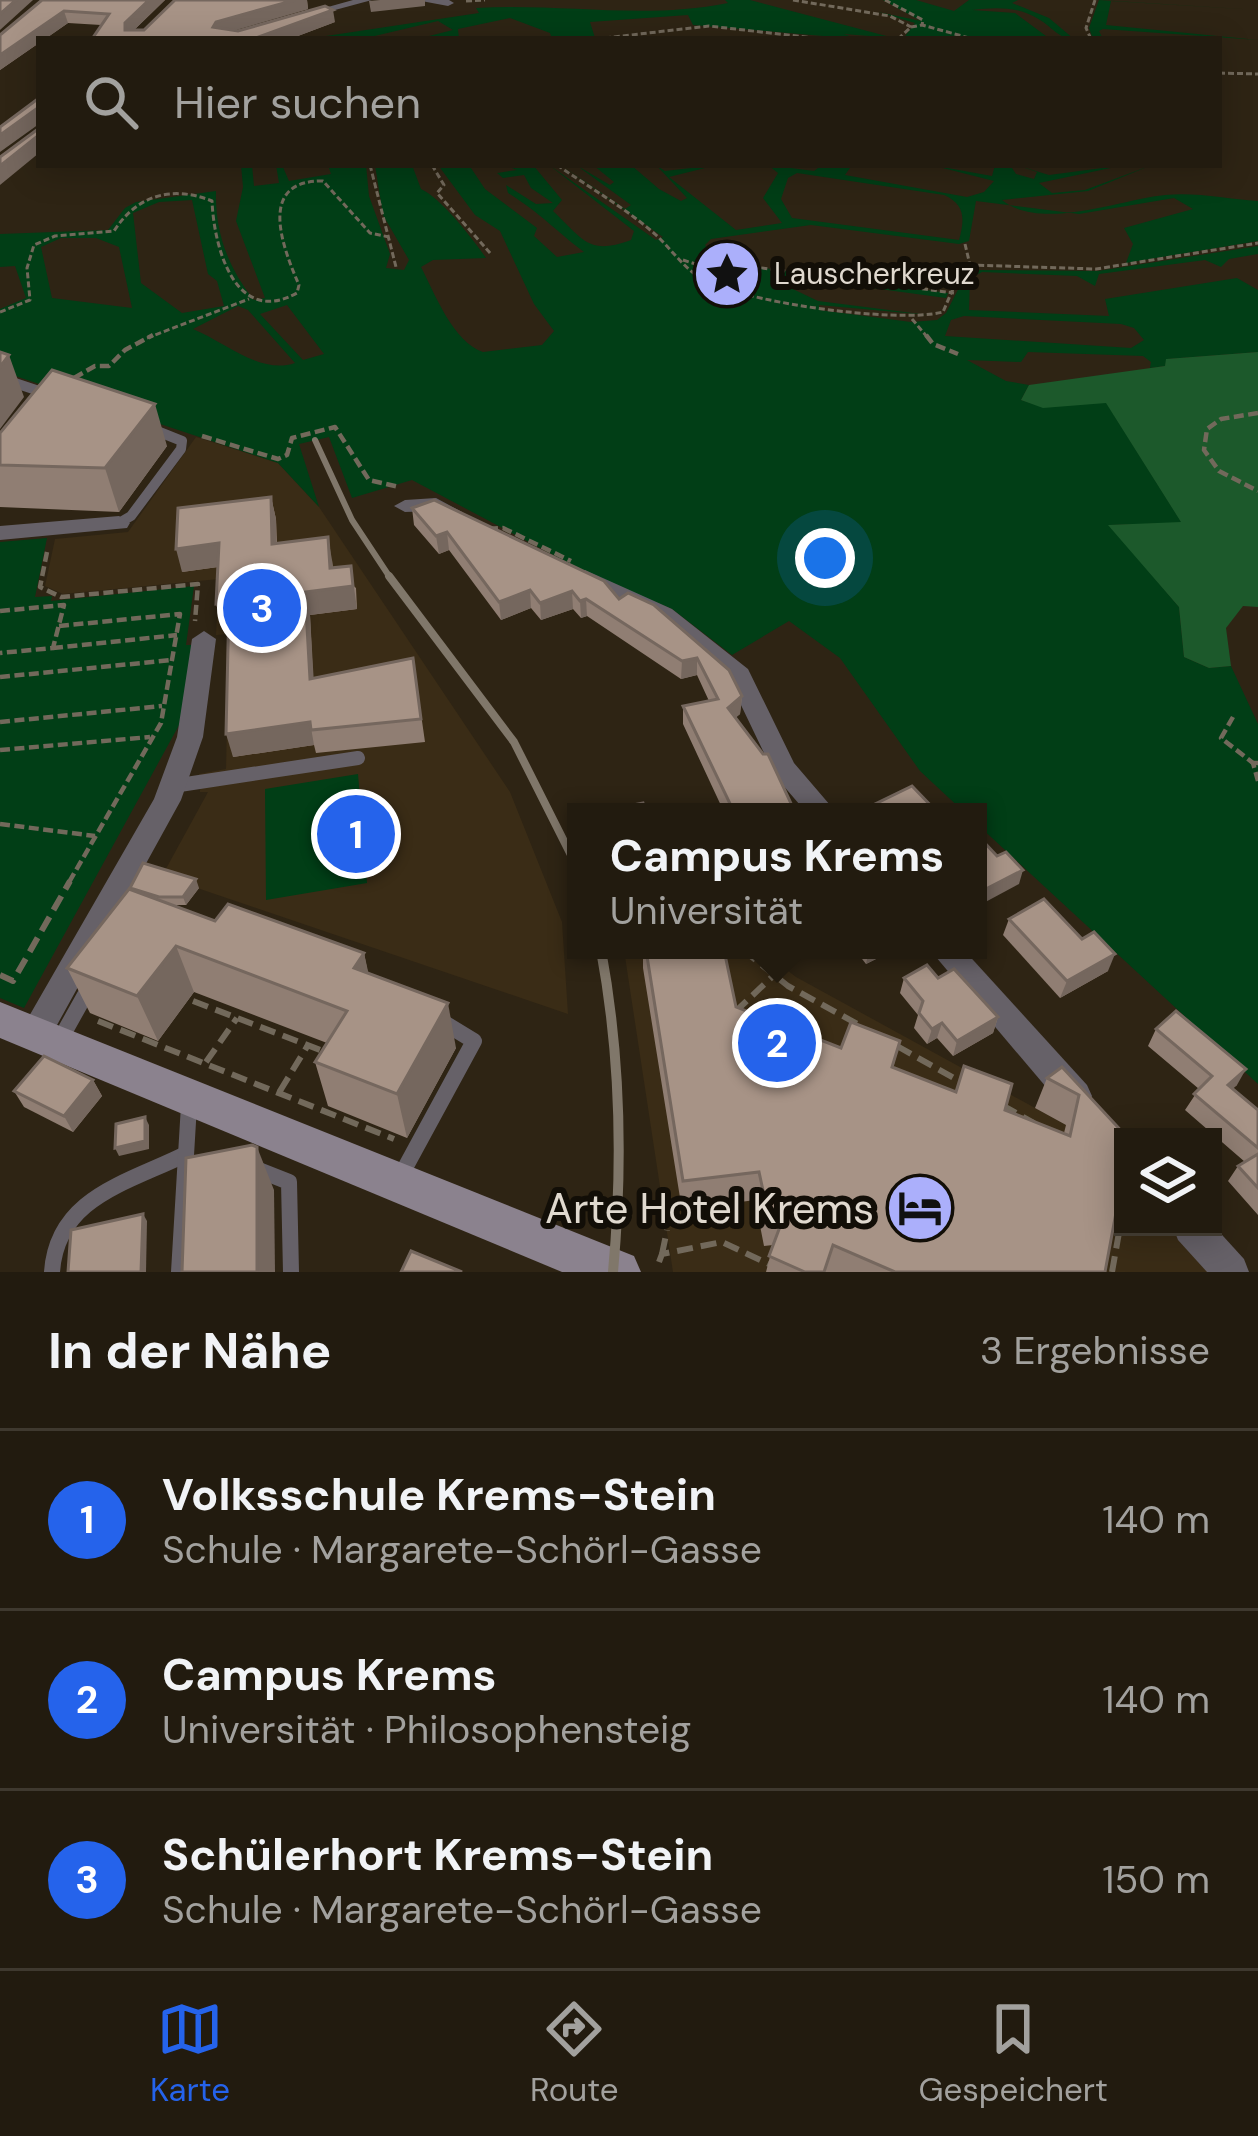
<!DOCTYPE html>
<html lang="de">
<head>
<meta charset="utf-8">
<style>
  :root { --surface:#221b0f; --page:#2e281d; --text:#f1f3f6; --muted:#a2a19e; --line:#3f392f; --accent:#2563eb }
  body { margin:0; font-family:"DM Sans",sans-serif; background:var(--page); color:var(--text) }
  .controls { position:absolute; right:36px; bottom:36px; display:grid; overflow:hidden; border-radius:0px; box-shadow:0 6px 30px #0003 }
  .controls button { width:108px; height:108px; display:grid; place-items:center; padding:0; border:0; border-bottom:3px solid var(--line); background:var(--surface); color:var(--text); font:60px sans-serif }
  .you { position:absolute; left:825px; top:558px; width:42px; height:42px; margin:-30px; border:9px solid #fff; border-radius:50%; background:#1a73e8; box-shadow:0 0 0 18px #1a73e833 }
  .badge { display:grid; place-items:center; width:78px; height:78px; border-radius:50%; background:var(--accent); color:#fff; font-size:39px; font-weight:700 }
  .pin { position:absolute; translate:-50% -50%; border:6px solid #fff; box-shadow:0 3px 12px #0006 }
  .popup { position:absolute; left:567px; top:803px; width:420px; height:156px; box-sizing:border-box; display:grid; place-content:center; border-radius:0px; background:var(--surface); filter:drop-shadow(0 3px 9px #0005); font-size:39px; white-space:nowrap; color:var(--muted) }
  .popup b { font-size:45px; color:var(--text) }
  .popup::after { content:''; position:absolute; left:50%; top:100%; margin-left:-24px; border:24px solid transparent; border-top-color:var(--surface) }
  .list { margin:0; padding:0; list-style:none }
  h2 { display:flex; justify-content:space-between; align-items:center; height:156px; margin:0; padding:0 48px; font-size:51px }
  h2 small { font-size:39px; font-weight:400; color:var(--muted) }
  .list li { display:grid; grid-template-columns:78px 1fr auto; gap:36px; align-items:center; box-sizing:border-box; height:180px; padding:0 48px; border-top:3px solid var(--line) }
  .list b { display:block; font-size:45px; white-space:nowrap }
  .list p { margin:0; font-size:39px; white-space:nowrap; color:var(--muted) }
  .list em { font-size:39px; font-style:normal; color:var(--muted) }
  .icon { flex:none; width:66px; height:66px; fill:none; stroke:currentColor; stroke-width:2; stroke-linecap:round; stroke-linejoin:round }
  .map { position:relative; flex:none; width:1258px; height:1272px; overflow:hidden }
  .search { position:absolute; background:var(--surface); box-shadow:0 6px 30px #0003; left:36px; right:36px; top:36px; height:132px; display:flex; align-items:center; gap:30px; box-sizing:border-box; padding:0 42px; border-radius:0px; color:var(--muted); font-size:45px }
  .sheet { height:696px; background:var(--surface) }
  nav { display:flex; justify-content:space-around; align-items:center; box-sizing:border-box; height:168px; border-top:3px solid var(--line); background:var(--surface); font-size:33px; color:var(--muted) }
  nav a { display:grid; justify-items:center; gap:6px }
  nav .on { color:var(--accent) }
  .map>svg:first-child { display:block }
  .built { fill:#3a2c16 }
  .green { fill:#013e16; fill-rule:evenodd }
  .forest { fill:#1c592b }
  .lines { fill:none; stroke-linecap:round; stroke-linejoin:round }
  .path-far2 { stroke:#72695b; stroke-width:3; stroke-dasharray:6 3; stroke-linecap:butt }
  .path-far1 { stroke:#72695b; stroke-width:4.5; stroke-dasharray:10 4.5; stroke-linecap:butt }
  .path { stroke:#72695b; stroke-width:6; stroke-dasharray:16 8; stroke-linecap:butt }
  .lane-far2 { stroke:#666168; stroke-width:10 }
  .lane-far1 { stroke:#666168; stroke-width:14 }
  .lane { stroke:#666168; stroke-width:16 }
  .street { fill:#666168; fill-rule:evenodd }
  .secondary { fill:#8b828e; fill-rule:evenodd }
  .rail-far2 { stroke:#80776a; stroke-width:6 }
  .rail-far1 { stroke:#80776a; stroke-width:8 }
  .rail { stroke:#80776a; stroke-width:10 }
  .wall { fill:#907e73 }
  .shaded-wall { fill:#75675e }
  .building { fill:#a79386; stroke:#75675e; stroke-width:3 }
  .labels { text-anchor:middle; stroke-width:12; stroke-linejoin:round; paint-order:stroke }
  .far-poi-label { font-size:30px; fill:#e0d9cf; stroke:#120e07; text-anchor:start }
  .near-poi-label { font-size:42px; fill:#e0d9cf; stroke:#120e07; text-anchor:end }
</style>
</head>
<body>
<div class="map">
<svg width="1258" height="1272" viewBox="0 0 1258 1272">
  <rect width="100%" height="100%" fill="#2e2414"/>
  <g class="built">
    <path d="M196,437L278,463L319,507L510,792L562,922L568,1014L162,876L208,792H200L199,774L226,769L229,634L216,635L219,579L63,594L45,586L55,539L128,532Z"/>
    <path d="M624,950H761L796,977L1108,1148L1123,1166V1227H1175L1213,1272H673Z"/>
  </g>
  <g class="green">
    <path d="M725,0H750L894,38L844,34L858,39L693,25L688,15L590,22L595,38L552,39L550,33L510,18L458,29L459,39H448L455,36H429L453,30L438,21L362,39H306L479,13L476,8C560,3 646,20 728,3Z"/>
    <path d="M883,0H916L954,11L969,0H1018L1012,3L1049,18L1074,39C1059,39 1053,28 1040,20C1018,6 996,7 972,10L1015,13L1050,39H903L915,23L878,12L921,21Z"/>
    <path d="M1099,0L1258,10L1111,1L1106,25L1258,40L1103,29L1099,31L1103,39H1093L1089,28Z"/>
    <path d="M241,165H252L254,186L279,183L276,165H282L289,181L331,174L328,165H366L369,196L390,254L386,268L404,270L409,260L383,215L375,165H412L421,189C441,198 473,239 486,258L433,260L421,267C435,294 453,342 483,352L542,345L554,331L534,304L500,231L475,215L438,165H469L485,189L537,228L534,236L557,257L584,252C556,231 539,212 508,193L506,185L536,204L553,203L531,188L524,175L503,178L497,173L517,170L504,165H533L562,200L553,211C583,239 588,256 631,240L634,231L549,165L656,240L663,237L561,165L625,209L631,205L576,165L610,185L614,182L593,165H631L659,189L681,201L687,198L656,165L665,171L717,165L669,177L736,230L782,223L763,198L778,173L768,165L814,171L822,165H852L845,175L967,197L984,192L994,181L931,165L992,176L995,165H1010L1016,174L1034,179L1037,172L1016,165L1049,175L1125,165L1039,183L1052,193L1085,190L1152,165L1088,191L1002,200C1041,232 1122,199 1165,195C1197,192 1227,199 1258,201V241L1126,263L1133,244L1124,228L1193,209L1174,198L1079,214L976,201L969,241L959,244L811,225L711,239L705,245L720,262L948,293L946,298L776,275L774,280L818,301L928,315L819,305V310L911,322L937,320L946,313L964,278L973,270L1098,271L1258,246V254L1229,259L1221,267L1205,260L1099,274L1095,286L1077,276L982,272L970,278L969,310L1109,316L1105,299L1237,278L1258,290V352L1167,359L1165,366L1150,368L1151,362L1143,356L1028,352L1021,362L967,360L1006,381L1029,385L1021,400L1043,407L1106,402L1182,523L1110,525L1179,607L1184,657L1209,668L1231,666L1258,724V1084L978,825V812H964L920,771L840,658L789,621L732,655L672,609L591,575L412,480L352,498L329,437L299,444L319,507L278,463L0,371V309L26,298L15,266L0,267V234L108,230L125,208L136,202L216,191C215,232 228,268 254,300L265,298L236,221L243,187ZM797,173L944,195C965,204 965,219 959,240L792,218L781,199L788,178ZM192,200L208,274L217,281L224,306L182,313L141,283L133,213L159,202ZM61,238H96L119,247L132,308L52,298L41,247ZM287,305L324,354L303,360L260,314ZM238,306L248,310L295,363C260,375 225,342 193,329ZM964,316L1121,324L1134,328L1144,340L1131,348L945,336L951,320Z"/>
    <path d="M47,538L35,597L52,596L51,601L194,586L186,645H195L184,716L24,1008L0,998V542Z"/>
    <path d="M358,774L367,883L266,900L265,789Z"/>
  </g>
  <path class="forest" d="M1258,352V607L1243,606L1226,628L1231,666L1209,668L1184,657L1179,607L1108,525L1181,522L1106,403L1043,408L1021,400L1029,385L1165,366L1166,359Z"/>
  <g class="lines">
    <g class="path-far2">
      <path d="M793,0L890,16L911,27"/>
      <path d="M885,0L923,20L922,25"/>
      <path d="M466,1L485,0"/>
      <path d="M911,27L922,25L973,39"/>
      <path d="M596,39L709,26L823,39"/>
      <path d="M697,39H782"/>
      <path d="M898,39L911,27"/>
      <path d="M1091,39L1086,28L1095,0"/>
      <path d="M1219,73L1258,74"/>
      <path d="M370,165L396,267"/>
      <path d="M432,165L444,185L437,193L491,254"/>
      <path d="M557,165C590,188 627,209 656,235C670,248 681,264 696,275C732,302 899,324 943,312L961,270L970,265L1096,269L1258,243"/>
      <path d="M965,244L970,265"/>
      <path d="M683,260L721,272L747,266L954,293"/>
      <path d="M0,312L30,300L27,268L34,245L55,236L114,231C137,195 172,185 212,201C214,249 236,327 297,293L299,285C282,246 257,180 323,181L370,233L389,237"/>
      <path d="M912,319L928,338"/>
      <path d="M147,338L249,299"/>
    </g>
    <g class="path-far1">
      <path d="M926,335L933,344L958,354"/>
      <path d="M74,378L95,366H109L125,350L153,335"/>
      <path d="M1258,413L1221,419L1207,429L1204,450L1219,471L1258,491"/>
      <path d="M202,436L278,459L287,455L292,438L335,427L369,480L399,487"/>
      <path d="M488,529L503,528L571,561"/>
      <path d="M47,552L40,587L61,597L198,584L195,621"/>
      <path d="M0,611L64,605L53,648L0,653"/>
      <path d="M59,626L180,614L161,723L68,884"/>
      <path d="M53,648L177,635"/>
      <path d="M0,677L172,660"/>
      <path d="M1233,717L1221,738L1253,763"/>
      <path d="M0,722L162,706"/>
      <path d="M0,750L150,737"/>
      <path d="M1258,763H1253L1258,781"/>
      <path d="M0,824L95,836"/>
    </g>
    <g class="path">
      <path d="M743,950L788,986L861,1026"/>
      <path d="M0,975L13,981L70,881"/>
      <path d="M193,1001L328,1053"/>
      <path d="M735,1012L774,975"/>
      <path d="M98,1021L394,1139"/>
      <path d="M897,1046L961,1082"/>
      <path d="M206,1062L237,1018"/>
      <path d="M280,1091L308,1045"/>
      <path d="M1002,1105L1034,1123"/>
      <path d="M662,1254L667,1230"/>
      <path d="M659,1262L662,1254L722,1242L771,1265"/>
      <path d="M1112,1272L1123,1210"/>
    </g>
    <g class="lane-far2">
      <path d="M0,378L48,394"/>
      <path d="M119,523L131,516L181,449L182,441L147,427"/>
    </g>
    <path class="lane-far1" d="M173,786L358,758"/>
    <g class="lane">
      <path d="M61,1038L89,988"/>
      <path d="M256,1169L289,1182L291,1272"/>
      <path d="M399,1179L474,1041L441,1021"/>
      <path d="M52,1272C57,1197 128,1183 186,1154"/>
      <path d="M179,1272L189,1105"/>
    </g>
    <g class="street">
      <path d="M353,0H372L298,20L292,17Z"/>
      <path d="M416,0H449L454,3L448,6Z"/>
      <path d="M436,498L462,512L451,518L432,511L405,512L394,506L405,500Z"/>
      <path d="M119,516L130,523L127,528L0,540V526Z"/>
      <path d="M585,570L672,609L748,669L794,763L836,812H806L775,776L729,680L656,619L577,582L574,577Z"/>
      <path d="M204,631L216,639L203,737L181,800L46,1045L35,1049L24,1045L19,1035L24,1025L154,799L177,737L192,639Z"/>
      <path d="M930,950H964L1087,1085L1092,1096L1087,1107L1075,1112L1063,1107Z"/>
      <path d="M1213,1225L1244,1259L1249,1272H1207L1178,1240L1173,1227Z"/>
    </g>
    <path class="secondary" d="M0,1002L634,1256L641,1272H562L0,1038Z"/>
    <path class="rail-far2" d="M315,440L352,520L391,579"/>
    <path class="rail-far1" d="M389,576L514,742L576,865"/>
    <path class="rail" d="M601,950C621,1058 623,1163 613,1272"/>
  </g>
  <g class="wall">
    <path d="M42,0H165L134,30H144L175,0H307L308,9L234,30L335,22L290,39H92L101,25L68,23L45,39H39V43L0,70V35Z"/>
    <path d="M0,433L167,446L119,512L0,507Z"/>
    <path d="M271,497L276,519L277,543L332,560L333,568L356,588L357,609L310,615L313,678L413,658L425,742L316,753L314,745L233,757L228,626L223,627L216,604L218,567L182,572Z"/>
    <path d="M412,508L619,599L628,593L742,696L740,714L735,718L795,812H724L683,724V706L709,701L697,675L681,679L587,616L581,618L573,609L541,620L531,608L501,620L449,550L439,554L414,525Z"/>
    <path d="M199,888L186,905H174L215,921L364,953L368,974L456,1048L407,1138L328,1106L315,1062L327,1043L194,992L158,1041L90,1013L67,968L129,889Z"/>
    <path d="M1009,919L1108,971L1060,998L1003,935Z"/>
    <path d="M643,950H724L736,1007L841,1048L900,1041L893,1068L955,1092L964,1066L1005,1110L1064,1133L1066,1125L1035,1108L1047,1078L1062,1067L1127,1137L1105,1272H766L773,1245L764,1246L755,1200L682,1210L643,968Z"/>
    <path d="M855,950H894L866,964Z"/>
    <path d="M904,978H938L998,1017L993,1033L953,1056L937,1038L927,1044L914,1028L918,1015L900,993Z"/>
    <path d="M1156,1029L1237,1085L1232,1089L1258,1110V1215L1228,1181L1238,1166L1245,1162L1185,1110L1199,1089L1148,1046Z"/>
    <path d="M93,1080L102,1096L73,1132L24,1107L14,1091Z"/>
  </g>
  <g class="shaded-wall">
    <path d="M16,0H33L0,30V14Z"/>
    <path d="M149,0H165L128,36L127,39L125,23Z"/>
    <path d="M295,0H307L308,9L219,35L213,27L216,22Z"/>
    <path d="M380,0H425V6L371,12L369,1Z"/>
    <path d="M333,10L335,22L290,39H256Z"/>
    <path d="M64,11L68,23L45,39H39V43L0,70V55Z"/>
    <path d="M35,110L39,124L0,152V135Z"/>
    <path d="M39,135V153L0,185V166Z"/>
    <path d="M9,355L24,397L0,429V367Z"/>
    <path d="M155,404L167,446L119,512L105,468Z"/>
    <path d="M271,497L276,519L277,567L272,544Z"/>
    <path d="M447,532L449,550L439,554L436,536Z"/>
    <path d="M328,537L332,560L334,589L351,566L357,609L310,615L315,702L310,679L305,592L330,568Z"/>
    <path d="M219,543L225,566L182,572L176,549Z"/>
    <path d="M530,590L531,608L501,620L499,602Z"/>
    <path d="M572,591L573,609L541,620L540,603Z"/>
    <path d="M586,599L587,616L581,618L580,601Z"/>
    <path d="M229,602L235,625L223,627L216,604Z"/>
    <path d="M697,658V675L681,679L682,661Z"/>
    <path d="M742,696L740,714L726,726L728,708Z"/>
    <path d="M310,722L314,745L233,757L226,734Z"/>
    <path d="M1023,870L1019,884L978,906V893Z"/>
    <path d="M196,879L199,888L186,905L183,897Z"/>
    <path d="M176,946L194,992L158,1041L137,996Z"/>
    <path d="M869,950H894L866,964Z"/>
    <path d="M364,953L374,998L354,968Z"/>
    <path d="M1115,954L1108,971L1060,998L1067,981Z"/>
    <path d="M448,1003L456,1048L407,1138L397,1094Z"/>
    <path d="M998,1017L993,1033L953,1056L957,1041Z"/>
    <path d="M942,1023L937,1038L927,1044L932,1029Z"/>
    <path d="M1246,1069L1237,1085L1219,1101L1228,1085Z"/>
    <path d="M93,1080L102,1096L73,1132L64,1116Z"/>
    <path d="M145,1117L149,1125V1149L119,1156L115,1148Z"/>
    <path d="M257,1147L274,1190L275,1272H257Z"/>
    <path d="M143,1214L147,1221L146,1272H141Z"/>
  </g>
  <g class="building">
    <path d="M0,0H16L0,14Z"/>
    <path d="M42,0H149L125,23V30H144L175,0H295L216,22L213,27L238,31L325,6L333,10L256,38L274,39H92L109,14L64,11L0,55V35Z"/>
    <path d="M39,98V135L0,166V157L38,129L35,110L0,135V127Z"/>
    <path d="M0,352L9,355L0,367Z"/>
    <path d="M52,370L155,404L105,468L0,465V433Z"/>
    <path d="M271,497L272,544L328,537L330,568L351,566L353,586L305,592L310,679L413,658L421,719L311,730L310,722L226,734L229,602L216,604L219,543L176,549L178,508Z"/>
    <path d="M434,500L604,581L619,599L628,593L654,605L729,670L742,696L728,708L763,754H768L795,812H734L683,706L718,699L697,658L682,661L586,599L580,601L572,591L540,603L530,590L499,602L447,532L436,536L412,508Z"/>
    <path d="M912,786L937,812H871L867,808Z"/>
    <path d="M643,803L646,812H609L608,810Z"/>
    <path d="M813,806L819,812H800Z"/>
    <path d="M982,840L997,856L1006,852L1023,870L978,893V842Z"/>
    <path d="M143,863L196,879L183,897H159L130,888Z"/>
    <path d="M129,889L215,921L228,904L364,953L354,968L448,1003L397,1094L315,1062L347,1011L176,946L137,996L67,968Z"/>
    <path d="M1044,899L1082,939L1094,932L1115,954L1067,981L1009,919Z"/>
    <path d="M646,950H724L736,1007L841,1048L851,1022L900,1041L892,1067L956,1092L964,1066L1012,1084L1005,1110L1070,1136L1079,1095L1047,1078L1062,1067L1127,1137H1123V1175L1105,1272H895L833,1245L824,1272H805L769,1256L784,1216L769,1218L759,1172L683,1181Z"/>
    <path d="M927,965L938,978L954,969L998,1017L957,1041L942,1023L932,1029L919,1013L923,1001L904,978Z"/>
    <path d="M1176,1011L1246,1069L1228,1085L1258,1110V1148L1194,1094L1212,1076L1156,1029Z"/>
    <path d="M44,1056L93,1080L64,1116L14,1091Z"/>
    <path d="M145,1117V1141L115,1148L116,1124Z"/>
    <path d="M252,1145L257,1147V1272H182L186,1158Z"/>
    <path d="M1258,1154V1188L1238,1166Z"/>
    <path d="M143,1214L141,1272H68L71,1230Z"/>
    <path d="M411,1251L462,1272H401Z"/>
  </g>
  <defs>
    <symbol id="sight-disc" viewBox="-11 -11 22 22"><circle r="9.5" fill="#abaffb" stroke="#120e07"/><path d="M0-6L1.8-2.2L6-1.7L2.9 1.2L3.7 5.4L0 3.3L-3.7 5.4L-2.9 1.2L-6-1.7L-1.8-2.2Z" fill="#111"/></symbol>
    <symbol id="hotel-disc" viewBox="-11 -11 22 22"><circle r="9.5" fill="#abaffb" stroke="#120e07"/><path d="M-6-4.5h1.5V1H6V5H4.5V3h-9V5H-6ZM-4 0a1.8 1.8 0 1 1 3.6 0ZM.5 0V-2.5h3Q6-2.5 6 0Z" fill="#111"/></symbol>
  </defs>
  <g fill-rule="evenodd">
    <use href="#sight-disc" x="689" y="236" width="76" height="76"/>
    <use href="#hotel-disc" x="882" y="1170" width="76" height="76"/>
  </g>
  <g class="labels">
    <g class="far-poi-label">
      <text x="774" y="284">Lauscherkreuz</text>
    </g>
    <g class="near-poi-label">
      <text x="874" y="1223">Arte Hotel Krems</text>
    </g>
  </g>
</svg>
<div class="controls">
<button><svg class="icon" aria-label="layers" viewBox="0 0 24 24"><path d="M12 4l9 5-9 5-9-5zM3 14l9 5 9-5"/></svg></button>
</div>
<div class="you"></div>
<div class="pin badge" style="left:356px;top:834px">1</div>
<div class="pin badge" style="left:777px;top:1043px">2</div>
<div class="popup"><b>Campus Krems</b>Universität</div>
<div class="pin badge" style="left:262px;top:608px">3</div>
<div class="search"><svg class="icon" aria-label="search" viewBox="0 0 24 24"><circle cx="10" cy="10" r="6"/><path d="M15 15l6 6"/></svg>Hier suchen</div>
</div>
<section class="sheet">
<h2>In der Nähe<small>3 Ergebnisse</small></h2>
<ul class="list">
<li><span class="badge">1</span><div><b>Volksschule Krems-Stein</b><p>Schule · Margarete-Schörl-Gasse</p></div><em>140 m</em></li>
<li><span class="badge">2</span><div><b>Campus Krems</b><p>Universität · Philosophensteig</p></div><em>140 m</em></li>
<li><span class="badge">3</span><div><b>Schülerhort Krems-Stein</b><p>Schule · Margarete-Schörl-Gasse</p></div><em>150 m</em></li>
</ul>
</section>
<nav>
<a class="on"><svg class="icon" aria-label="map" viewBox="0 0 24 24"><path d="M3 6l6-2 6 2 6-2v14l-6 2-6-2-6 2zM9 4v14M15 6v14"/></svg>Karte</a>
<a><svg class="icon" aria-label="directions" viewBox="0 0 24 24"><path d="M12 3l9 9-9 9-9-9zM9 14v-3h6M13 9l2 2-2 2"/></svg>Route</a>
<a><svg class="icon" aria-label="saved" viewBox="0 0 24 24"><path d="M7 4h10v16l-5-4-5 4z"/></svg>Gespeichert</a>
</nav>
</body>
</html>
